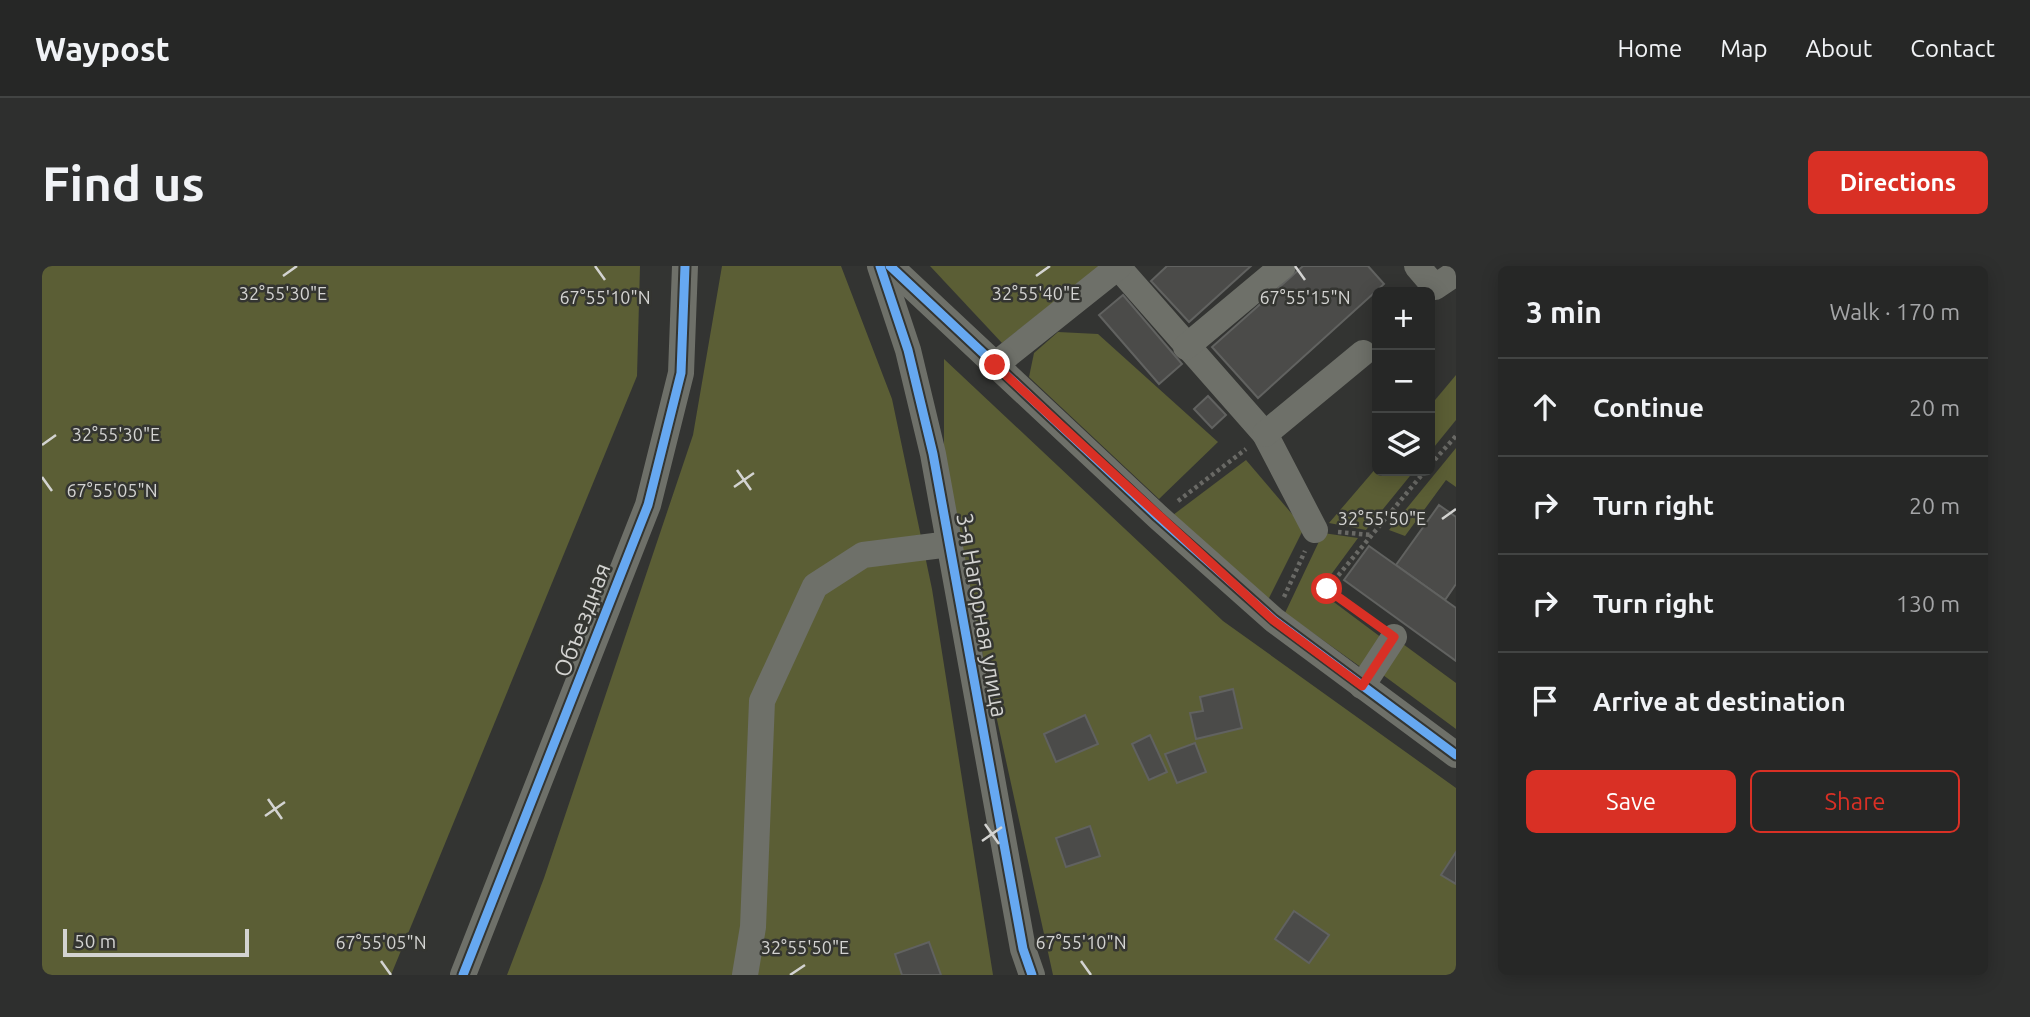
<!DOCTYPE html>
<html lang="en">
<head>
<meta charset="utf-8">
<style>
  :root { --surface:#262726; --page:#2e2f2e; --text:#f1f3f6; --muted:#a4a5a7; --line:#424443; --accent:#d93025 }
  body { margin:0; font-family:Ubuntu,sans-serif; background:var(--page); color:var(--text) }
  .controls { position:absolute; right:21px; top:21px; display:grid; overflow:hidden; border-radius:10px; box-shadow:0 4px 18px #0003 }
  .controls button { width:63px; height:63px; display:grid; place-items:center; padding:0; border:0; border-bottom:2px solid var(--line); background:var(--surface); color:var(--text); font:35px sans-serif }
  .scale { position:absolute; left:21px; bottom:18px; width:186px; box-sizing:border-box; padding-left:7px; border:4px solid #d3d3d1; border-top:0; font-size:19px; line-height:24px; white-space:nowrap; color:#d3d3d1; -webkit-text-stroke:5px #343531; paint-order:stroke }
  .stop { position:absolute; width:21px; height:21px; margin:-16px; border:5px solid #d93025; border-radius:50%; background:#fff }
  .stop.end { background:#d93025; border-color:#fff; box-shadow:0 2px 7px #0008 }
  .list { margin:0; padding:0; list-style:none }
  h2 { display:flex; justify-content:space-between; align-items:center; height:91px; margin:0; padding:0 28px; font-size:30px }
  h2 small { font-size:23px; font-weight:400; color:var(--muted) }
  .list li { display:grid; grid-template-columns:46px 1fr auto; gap:21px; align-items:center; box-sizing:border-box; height:98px; padding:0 28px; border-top:2px solid var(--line) }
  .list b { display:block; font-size:26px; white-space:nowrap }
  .list em { font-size:23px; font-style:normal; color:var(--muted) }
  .actions { display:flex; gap:14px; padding:21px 28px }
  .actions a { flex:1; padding:16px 0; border:2px solid var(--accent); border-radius:10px; text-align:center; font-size:24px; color:var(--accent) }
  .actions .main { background:var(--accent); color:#fff }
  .icon { flex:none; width:38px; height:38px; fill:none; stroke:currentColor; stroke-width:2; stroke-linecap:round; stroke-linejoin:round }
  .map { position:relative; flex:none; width:1414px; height:709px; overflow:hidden; border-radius:10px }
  header { display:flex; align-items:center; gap:42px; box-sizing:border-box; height:98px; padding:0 35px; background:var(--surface); border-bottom:2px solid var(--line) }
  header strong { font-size:33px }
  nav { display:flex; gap:38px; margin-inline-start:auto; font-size:24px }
  .intro { display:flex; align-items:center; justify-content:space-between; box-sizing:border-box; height:168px; padding:0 42px }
  h1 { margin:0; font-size:49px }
  .button { padding:18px 32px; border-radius:10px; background:var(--accent); color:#fff; font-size:24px; font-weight:700 }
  main { display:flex; gap:42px; padding:0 42px }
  aside { flex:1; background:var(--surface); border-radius:10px; box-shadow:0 4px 18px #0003 }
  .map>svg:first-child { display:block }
  .forest { fill:#5b5e35 }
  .building { fill:#4b4b49; stroke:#616260; stroke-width:2 }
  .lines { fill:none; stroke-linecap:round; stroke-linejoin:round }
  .path { stroke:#696965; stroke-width:4.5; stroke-dasharray:3.5 3.5; stroke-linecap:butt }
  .minor { stroke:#6e7069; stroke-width:26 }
  .cycleway-casing { stroke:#343531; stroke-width:13 }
  .cycleway { stroke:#66a8f1; stroke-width:9 }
  .route { stroke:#d93025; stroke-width:9 }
  .ticks { fill:none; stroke:#d3d3d1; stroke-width:2.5 }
  .labels { text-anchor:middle; stroke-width:5; stroke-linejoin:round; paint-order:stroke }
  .street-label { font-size:23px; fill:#d3d3d1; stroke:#343531 }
  .ticks-label { font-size:18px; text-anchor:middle; fill:#d3d3d1; stroke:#343531; stroke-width:5; stroke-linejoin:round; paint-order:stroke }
</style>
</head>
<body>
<header>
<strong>Waypost</strong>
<nav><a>Home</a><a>Map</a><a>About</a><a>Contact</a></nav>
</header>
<div class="intro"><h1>Find us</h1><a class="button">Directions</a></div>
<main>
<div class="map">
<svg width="1414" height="709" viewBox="0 0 1414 709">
  <rect width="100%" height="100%" fill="#333432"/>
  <g class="forest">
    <path d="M0,0H598L595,110L349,709H0Z"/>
    <path d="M680,0H799L850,133L890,323L951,709H465L502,612L651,169Z"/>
    <path d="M888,0H1058L960,77Z"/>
    <path d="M1016,66L1056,68L1176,176L1117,233L987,111L992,87Z"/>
    <path d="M902,93L1181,355L1414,522V709H1011L902,212Z"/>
    <path d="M1414,109V154L1388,186V140Z"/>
    <path d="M1414,182V221L1404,214L1363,270L1347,264Z"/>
    <path d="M1204,194L1262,262L1226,334L1131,249Z"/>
    <path d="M1335,201V205H1372L1324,264L1287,257Z"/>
    <path d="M1281,267L1316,272L1277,325L1340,372L1320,402L1243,347Z"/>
    <path d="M1361,378L1414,417V463L1341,409Z"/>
  </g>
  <g class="building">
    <path d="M1125,0H1209L1147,56L1109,15Z"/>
    <path d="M1261,0H1326L1342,18L1216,132L1170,81Z"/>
    <path d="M1081,29L1140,98L1117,118L1057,49Z"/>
    <path d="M1166,130L1184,149L1170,162L1152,143Z"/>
    <path d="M1397,239L1414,251V318L1403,334L1354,299Z"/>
    <path d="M1327,280L1414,342V395L1302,314Z"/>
    <path d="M1191,423L1200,462L1154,473L1148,447L1161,445L1158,431Z"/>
    <path d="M1043,449L1056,478L1014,496L1002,468Z"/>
    <path d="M1108,469L1125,506L1107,514L1090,478Z"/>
    <path d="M1153,477L1164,506L1135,517L1123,488Z"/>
    <path d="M1048,560L1058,590L1024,601L1014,572Z"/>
    <path d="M1414,586V618L1399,609Z"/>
    <path d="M1252,645L1287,669L1267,697L1233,673Z"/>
    <path d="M887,676L899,709H860L853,688Z"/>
  </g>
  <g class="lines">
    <g class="path">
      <path d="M1388,199L1414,170"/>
      <path d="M1136,235L1204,183"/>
      <path d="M1296,266L1329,269"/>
      <path d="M1242,331L1263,285"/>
      <path d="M1333,358L1285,323L1383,205"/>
    </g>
    <g class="minor">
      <path d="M838,0L866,84L891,188L981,683L990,709"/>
      <path d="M848,0L1116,251L1232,354L1414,489"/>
      <path d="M1375,0L1393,21L1414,7"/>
      <path d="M1076,1L1223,168L1273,264"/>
      <path d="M1144,81L1241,0"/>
      <path d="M953,99L1077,0"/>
      <path d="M1223,168L1321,87"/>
      <path d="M1320,420L1352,371"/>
      <path d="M421,709L606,239L639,107L643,0"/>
      <path d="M703,709L711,661L720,435L773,320L821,289L908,278"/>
    </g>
    <defs>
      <g id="cycleway">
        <path d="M838,0L866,84L891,188L981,683L990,709"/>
        <path d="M848,0L1116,251L1232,354L1414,489"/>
        <path d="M421,709L606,239L639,107L643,0"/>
      </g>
    </defs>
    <use href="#cycleway" class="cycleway-casing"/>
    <use href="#cycleway" class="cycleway"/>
  </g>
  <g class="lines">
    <path class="route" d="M953,99L1231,354L1320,420L1352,371L1285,323"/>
  </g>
  <path class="ticks" d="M553,0L563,14M1253,0L1263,14M241,10L255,0M994,10L1008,0M0,179L14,169M695,204L709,224M0,211L10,225M692,221L712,207M1400,253L1414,243M226,533L240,553M223,550L243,536M943,558L957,578M940,575L960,561M339,695L349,709M1039,695L1049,709M748,709L763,699"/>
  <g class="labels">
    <g class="street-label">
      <text transform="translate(940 349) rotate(80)" y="8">3-я Нагорная улица</text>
      <text transform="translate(540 354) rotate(-69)" y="8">Объездная</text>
    </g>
  </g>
  <g class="ticks-label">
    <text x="241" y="34">32°55'30"E</text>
    <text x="994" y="34">32°55'40"E</text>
    <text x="563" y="38">67°55'10"N</text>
    <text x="1263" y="38">67°55'15"N</text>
    <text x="74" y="175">32°55'30"E</text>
    <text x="70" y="231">67°55'05"N</text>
    <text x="1340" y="259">32°55'50"E</text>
    <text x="339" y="683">67°55'05"N</text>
    <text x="1039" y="683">67°55'10"N</text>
    <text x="763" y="688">32°55'50"E</text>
  </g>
</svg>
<div class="controls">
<button>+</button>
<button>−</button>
<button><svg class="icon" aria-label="layers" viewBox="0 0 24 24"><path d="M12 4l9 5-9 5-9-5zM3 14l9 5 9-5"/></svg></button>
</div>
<div class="scale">50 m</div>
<div class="stop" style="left:1285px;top:323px"></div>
<div class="stop end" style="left:953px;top:99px"></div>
</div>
<aside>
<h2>3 min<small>Walk · 170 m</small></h2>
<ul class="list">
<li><svg class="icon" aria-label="ahead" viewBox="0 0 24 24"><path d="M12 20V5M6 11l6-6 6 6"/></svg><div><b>Continue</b></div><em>20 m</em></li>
<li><svg class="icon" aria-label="right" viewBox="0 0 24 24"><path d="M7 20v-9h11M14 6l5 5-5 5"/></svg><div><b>Turn right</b></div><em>20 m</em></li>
<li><svg class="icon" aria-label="right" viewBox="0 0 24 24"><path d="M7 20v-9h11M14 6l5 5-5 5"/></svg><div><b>Turn right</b></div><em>130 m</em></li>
<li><svg class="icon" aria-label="arrive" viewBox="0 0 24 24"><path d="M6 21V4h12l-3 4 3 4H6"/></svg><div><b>Arrive at destination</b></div></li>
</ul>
<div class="actions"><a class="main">Save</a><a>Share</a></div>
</aside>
</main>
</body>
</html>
